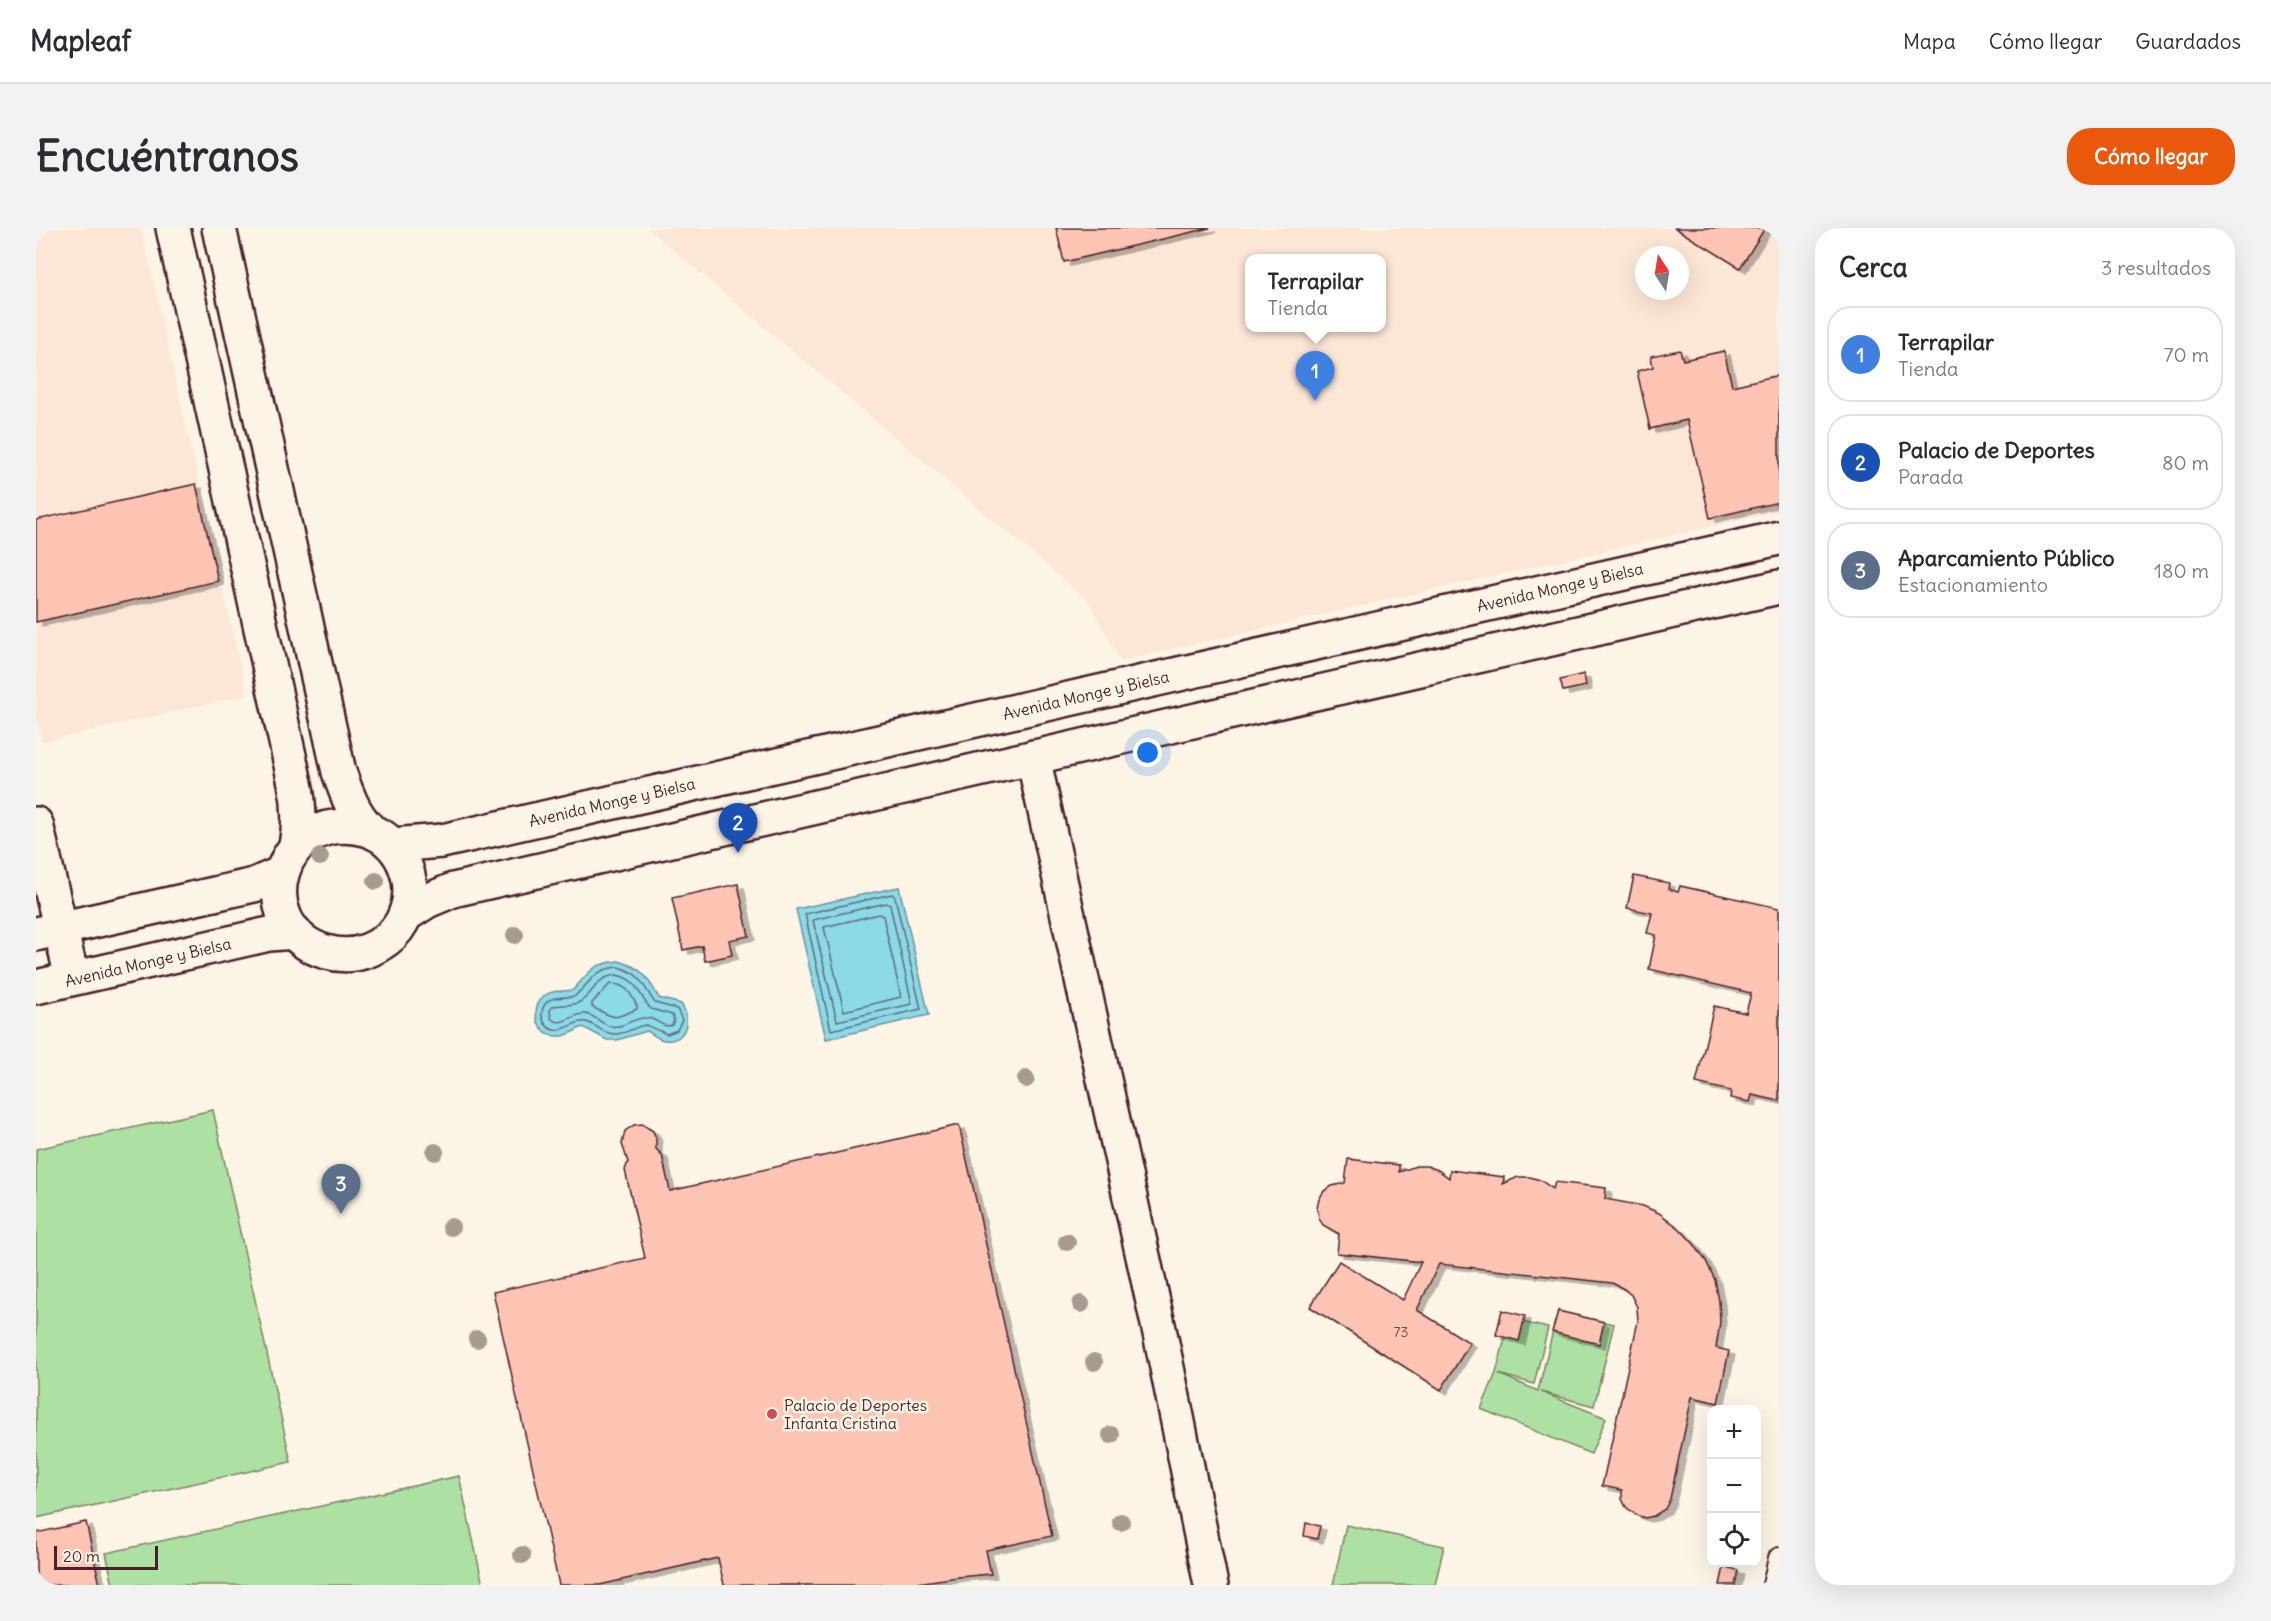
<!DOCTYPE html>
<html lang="es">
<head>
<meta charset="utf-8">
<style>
  :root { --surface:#fff; --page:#f2f2f3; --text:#2b2b33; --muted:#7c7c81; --line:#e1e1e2; --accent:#ea580c }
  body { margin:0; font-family:Delius,sans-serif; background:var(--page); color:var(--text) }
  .controls { position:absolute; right:18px; bottom:18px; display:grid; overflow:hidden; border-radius:12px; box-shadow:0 6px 24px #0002 }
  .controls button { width:54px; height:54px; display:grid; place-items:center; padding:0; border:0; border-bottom:2px solid var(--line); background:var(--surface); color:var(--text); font:30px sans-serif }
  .compass { position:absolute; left:1599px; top:18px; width:54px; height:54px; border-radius:50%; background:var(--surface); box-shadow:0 6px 24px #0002; rotate:348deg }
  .scale { position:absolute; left:18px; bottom:15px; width:104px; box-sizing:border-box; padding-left:6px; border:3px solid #4a1f2b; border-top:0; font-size:16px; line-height:21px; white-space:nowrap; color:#4a1f2b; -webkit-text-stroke:4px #fcf5e5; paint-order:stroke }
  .you { position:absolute; left:1112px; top:525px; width:21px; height:21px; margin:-15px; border:4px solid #fff; border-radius:50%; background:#1a73e8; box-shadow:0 0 0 9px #1a73e833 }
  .badge { display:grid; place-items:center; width:39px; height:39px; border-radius:50%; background:var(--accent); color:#fff; font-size:20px; font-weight:700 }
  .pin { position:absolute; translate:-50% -50px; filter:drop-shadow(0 2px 3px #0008) }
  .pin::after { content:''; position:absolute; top:32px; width:21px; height:18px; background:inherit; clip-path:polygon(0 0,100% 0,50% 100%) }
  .popup { position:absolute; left:1209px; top:26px; width:141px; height:78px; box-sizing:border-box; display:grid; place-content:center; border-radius:12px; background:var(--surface); filter:drop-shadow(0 2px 4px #0005); font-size:20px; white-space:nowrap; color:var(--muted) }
  .popup b { font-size:22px; color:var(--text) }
  .popup::after { content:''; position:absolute; left:50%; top:100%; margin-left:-12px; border:12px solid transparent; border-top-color:var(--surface) }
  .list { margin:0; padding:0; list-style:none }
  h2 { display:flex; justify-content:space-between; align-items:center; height:78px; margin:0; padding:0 24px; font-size:26px }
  h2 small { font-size:20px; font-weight:400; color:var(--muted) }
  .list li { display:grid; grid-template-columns:39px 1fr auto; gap:18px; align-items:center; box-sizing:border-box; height:96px; margin:0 12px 12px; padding:0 12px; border:2px solid var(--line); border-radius:24px }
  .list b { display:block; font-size:22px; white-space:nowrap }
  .list p { margin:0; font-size:20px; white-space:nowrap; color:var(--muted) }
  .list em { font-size:20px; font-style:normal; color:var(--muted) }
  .icon { flex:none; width:33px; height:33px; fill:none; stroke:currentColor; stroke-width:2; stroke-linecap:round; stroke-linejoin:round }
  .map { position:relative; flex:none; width:1743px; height:1357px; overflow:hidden; border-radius:24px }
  header { display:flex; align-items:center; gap:36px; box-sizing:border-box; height:84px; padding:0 30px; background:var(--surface); border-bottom:2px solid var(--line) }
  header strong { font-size:28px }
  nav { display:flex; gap:33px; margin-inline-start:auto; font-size:21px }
  .intro { display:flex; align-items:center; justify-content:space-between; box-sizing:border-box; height:144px; padding:0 36px }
  h1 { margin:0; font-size:42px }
  .button { padding:15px 27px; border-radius:24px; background:var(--accent); color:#fff; font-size:21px; font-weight:700 }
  main { display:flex; gap:36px; padding:0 36px }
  aside { flex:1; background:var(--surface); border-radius:24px; box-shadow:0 6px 24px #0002 }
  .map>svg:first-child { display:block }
  .built { fill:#fce6d6; fill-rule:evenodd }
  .green { fill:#ade1a2; stroke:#7c8066; stroke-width:1.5 }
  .water { fill:#8bdae7; stroke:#718f9c; stroke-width:1.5 }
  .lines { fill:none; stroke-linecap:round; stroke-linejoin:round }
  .shore { stroke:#646a76; stroke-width:1.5 }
  .building { fill:#fdc4b4; stroke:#4a1f2b; stroke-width:1.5; filter:url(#shadow) }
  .service-casing { stroke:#4a1f2b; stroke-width:24 }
  .minor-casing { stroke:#4a1f2b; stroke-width:38 }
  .tertiary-casing { stroke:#4a1f2b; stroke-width:38 }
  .service { stroke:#fcf5e5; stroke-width:20 }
  .minor { stroke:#fcf5e5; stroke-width:33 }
  .tertiary { stroke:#fcf5e5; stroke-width:33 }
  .tree { fill:#a89a8f }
  .poi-dot { fill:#d1495b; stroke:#fcf5e5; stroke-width:2 }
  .labels { text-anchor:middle; stroke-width:5; stroke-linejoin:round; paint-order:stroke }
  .number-label { font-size:14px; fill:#77484d }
  .street-label { font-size:16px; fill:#4a1f2b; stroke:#fcf5e5 }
  .poi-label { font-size:16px; fill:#4a1f2b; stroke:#fcf5e5; text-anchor:start }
</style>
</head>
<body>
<header>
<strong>Mapleaf</strong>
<nav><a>Mapa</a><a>Cómo llegar</a><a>Guardados</a></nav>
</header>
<div class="intro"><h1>Encuéntranos</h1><a class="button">Cómo llegar</a></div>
<main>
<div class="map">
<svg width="1743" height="1357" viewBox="0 0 1743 1357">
  <defs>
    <filter id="shadow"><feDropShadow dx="6" dy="4" stdDeviation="0" flood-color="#0004"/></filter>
  </defs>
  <rect width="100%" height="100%" fill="#fcf5e5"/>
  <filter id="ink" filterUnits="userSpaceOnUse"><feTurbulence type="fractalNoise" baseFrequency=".0167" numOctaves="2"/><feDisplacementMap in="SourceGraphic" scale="12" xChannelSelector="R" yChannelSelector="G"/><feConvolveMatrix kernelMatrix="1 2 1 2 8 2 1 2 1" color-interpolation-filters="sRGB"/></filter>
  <g filter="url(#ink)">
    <g class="built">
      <path d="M0,0H105L211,467L6,514L0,488Z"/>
      <path d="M611,0H1743V283L1084,433L1053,373ZM1608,27H1644V63H1608ZM1213,30H1345V100H1213Z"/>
    </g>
    <g class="green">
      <path d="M177,882L255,1234L0,1290V921Z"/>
      <path d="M1522,1083L1578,1096L1558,1178L1505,1164L1570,1190L1555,1226L1445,1181L1460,1145L1474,1091L1512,1100L1498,1156L1463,1146L1502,1163Z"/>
      <path d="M423,1248L447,1357H77L70,1325Z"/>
      <path d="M1310,1297L1408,1318L1399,1357H1297Z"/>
    </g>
    <g class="water">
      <path d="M863,659L893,787L790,811L760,681Z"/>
      <path d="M583,733C607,740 611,749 623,770L645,776C656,791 650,815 628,812C622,811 617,806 611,803L581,812H571L547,799C538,802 531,810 520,808C501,806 493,780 508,768C517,761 527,764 537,762C554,744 555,736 583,733Z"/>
    </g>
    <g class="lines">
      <g class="shore">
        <path d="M856,666L859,669L885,781L795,802L769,686Z"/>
        <path d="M850,675L854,677L876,776L801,793L777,692Z"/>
        <path d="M843,686L847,688L865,769L808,783L788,699Z"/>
        <path d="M582,739C606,745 606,757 619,775L641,781L646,792L641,802L631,806L610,797C599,798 591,806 579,806C567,806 561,797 550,794C536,791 520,814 508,794C506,790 505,785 507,780C512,766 527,771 539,768C556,753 558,741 582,739Z"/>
        <path d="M581,747C603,752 601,766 615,781L636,787L638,792L636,797C627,801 621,790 610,790C597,789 588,801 574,798C565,796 559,787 549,786C536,785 526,801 515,790L514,782L517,778C525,776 534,778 542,775C559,767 557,749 581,747Z"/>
        <path d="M574,756C590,755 595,766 601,778V781C575,792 581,791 556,779V775Z"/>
      </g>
    </g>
    <g class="building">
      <path d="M1020,0H1174L1028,34Z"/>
      <path d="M1639,0H1729L1704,40Z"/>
      <path d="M1644,122L1647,132L1688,123L1696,158L1743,147V274L1674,290L1651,192L1614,201L1601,143L1617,139L1615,128Z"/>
      <path d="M160,256L182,353L0,394V292Z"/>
      <path d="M1548,446L1550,458L1527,463L1524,452Z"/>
      <path d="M1598,648L1633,655L1632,661L1642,664L1644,658L1743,680V873L1716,867L1714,874L1694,870L1695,863L1660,855L1678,778L1710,785L1715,765L1613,741L1620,707L1611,705L1616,685L1591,680Z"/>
      <path d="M702,656L713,708L693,712L696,727L669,733L666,718L647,722L636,670Z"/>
      <path d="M606,896L617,903L620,910V921L626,927L634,963L923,897L1016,1308L950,1322L955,1346L922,1349L867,1357H688L682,1330L564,1357H523L457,1064L609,1030L589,942L592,934L586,916L589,903L598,897Z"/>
      <path d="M1312,931L1363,937V944L1380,938H1391L1402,942L1413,950L1414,942L1468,949L1467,956L1482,949H1494L1504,952L1517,961L1519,954L1570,960L1569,971L1607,978L1623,985L1644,1001L1658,1016L1670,1033L1679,1052L1683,1073L1684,1094L1680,1120L1693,1123L1682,1175L1656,1169L1634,1271L1629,1281L1618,1288L1609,1290L1600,1287L1590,1279L1586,1271V1262L1566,1258L1602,1093L1601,1079L1595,1067L1588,1061L1576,1055L1403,1036L1381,1082L1434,1115L1405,1162L1274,1079L1303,1033L1367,1072L1385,1034L1301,1025L1303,1006L1287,997L1283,990L1281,980L1283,971L1288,963L1296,958L1309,955Z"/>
      <path d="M1466,1082L1489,1088L1483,1113L1460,1107Z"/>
      <path d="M1522,1083L1568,1094L1563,1116L1516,1104Z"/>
      <path d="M50,1294L64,1357H0V1305Z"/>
      <path d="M1270,1295L1284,1298L1281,1311L1268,1308Z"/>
      <path d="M1688,1339L1702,1342L1699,1357H1684Z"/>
    </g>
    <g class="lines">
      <defs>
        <path id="service" d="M1737,1357L1743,1330"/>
        <g id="minor">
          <path d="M997,529L1125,1110L1175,1357"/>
          <path d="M0,596L36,750"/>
        </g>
        <g id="tertiary">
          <path d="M137,0L259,555C264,577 264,596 260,618"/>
          <path d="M183,0L303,544C310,564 317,585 332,600C336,605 343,606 348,610C361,620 370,635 373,652C377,674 368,699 350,712C332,726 311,730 290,724C209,700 241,575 333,602"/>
          <path d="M357,617L406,613L1743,310"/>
          <path d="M369,687L391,673L417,662L1743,359"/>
          <path d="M0,706L218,657L246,645"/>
          <path d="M0,759L233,706L259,704"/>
        </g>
      </defs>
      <use href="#service" class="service-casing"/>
      <use href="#minor" class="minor-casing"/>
      <use href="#tertiary" class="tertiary-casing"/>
      <use href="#service" class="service"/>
      <use href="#minor" class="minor"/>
      <use href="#tertiary" class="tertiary"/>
    </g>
    <g class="tree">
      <circle cx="284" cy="629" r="9"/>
      <circle cx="340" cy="653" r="9"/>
      <circle cx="479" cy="707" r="9"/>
      <circle cx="990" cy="851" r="9"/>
      <circle cx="399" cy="924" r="9"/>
      <circle cx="415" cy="999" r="9"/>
      <circle cx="1031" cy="1014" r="9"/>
      <circle cx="1045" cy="1076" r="9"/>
      <circle cx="441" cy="1111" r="9"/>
      <circle cx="1058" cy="1134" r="9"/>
      <circle cx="1075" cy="1207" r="9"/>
      <circle cx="1085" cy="1294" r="9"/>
      <circle cx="486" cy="1327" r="9"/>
    </g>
  </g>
  <circle class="poi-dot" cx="736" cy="1186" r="6"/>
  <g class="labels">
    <g class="number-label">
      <text x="1365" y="1109">73</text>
    </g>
    <g class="street-label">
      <text transform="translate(1524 359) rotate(-13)" y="6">Avenida Monge y Bielsa</text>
      <text transform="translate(1050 467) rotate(-13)" y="6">Avenida Monge y Bielsa</text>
      <text transform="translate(576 574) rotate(-13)" y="6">Avenida Monge y Bielsa</text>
      <text transform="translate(112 734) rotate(-13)" y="6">Avenida Monge y Bielsa</text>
    </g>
    <g class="poi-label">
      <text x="748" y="1183">Palacio de Deportes<tspan x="748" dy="18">Infanta Cristina</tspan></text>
    </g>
  </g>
</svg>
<div class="controls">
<button>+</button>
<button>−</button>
<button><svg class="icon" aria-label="locate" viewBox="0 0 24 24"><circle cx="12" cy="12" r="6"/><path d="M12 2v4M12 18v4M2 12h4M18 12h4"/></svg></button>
</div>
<svg class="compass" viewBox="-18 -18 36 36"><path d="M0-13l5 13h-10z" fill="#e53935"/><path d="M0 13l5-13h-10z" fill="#7c7c81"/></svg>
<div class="scale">20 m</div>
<div class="you"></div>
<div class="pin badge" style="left:1279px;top:173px;background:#3f7fe0">1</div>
<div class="popup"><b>Terrapilar</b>Tienda</div>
<div class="pin badge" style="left:702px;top:625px;background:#1a4fb4">2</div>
<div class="pin badge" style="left:305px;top:986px;background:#5c6f8a">3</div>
</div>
<aside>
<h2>Cerca<small>3 resultados</small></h2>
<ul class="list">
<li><span class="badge" style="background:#3f7fe0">1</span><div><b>Terrapilar</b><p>Tienda</p></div><em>70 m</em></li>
<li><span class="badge" style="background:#1a4fb4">2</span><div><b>Palacio de Deportes</b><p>Parada</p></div><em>80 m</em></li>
<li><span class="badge" style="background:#5c6f8a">3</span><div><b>Aparcamiento Público</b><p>Estacionamiento</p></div><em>180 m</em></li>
</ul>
</aside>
</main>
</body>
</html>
